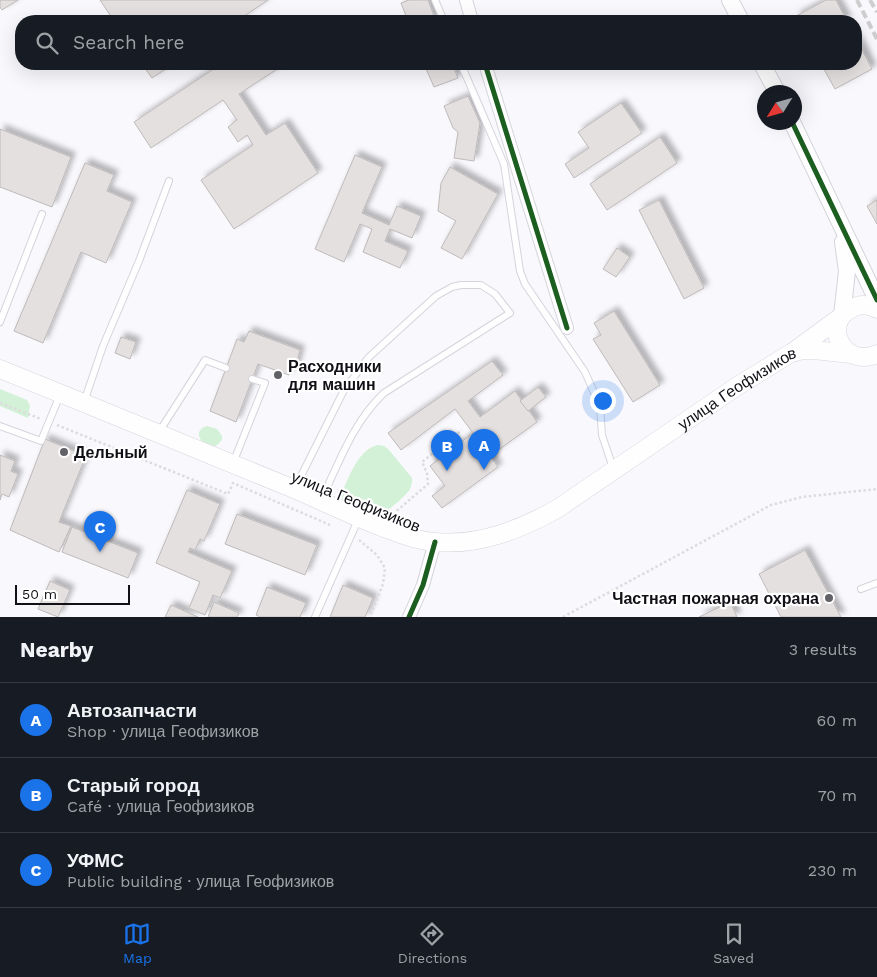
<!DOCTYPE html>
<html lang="en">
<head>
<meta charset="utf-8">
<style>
  :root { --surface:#171b24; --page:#20242c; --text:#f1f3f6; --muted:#9ea1a6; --line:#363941; --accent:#1a73e8 }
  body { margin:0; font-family:"Work Sans",sans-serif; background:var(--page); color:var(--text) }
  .compass { position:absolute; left:757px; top:85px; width:45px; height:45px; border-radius:50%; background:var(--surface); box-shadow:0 5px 20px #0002; rotate:233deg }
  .scale { position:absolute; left:15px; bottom:12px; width:115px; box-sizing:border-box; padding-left:5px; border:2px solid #121017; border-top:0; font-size:14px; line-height:18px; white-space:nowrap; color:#121017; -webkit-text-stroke:4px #fff; paint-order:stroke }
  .you { position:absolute; left:602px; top:400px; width:18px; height:18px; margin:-12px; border:4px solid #fff; border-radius:50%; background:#1a73e8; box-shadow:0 0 0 8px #1a73e833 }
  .badge { display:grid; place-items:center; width:32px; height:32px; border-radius:50%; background:var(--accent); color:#fff; font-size:16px; font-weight:700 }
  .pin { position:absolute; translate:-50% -41px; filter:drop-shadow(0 1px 2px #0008) }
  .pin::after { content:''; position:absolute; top:26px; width:18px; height:15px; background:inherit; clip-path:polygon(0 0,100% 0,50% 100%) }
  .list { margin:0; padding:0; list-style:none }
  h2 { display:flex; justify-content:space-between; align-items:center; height:65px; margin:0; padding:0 20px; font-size:21px }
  h2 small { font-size:16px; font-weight:400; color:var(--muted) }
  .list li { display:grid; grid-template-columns:32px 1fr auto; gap:15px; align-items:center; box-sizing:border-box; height:75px; padding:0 20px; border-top:1px solid var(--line) }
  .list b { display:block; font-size:19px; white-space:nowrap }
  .list p { margin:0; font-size:16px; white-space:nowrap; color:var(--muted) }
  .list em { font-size:16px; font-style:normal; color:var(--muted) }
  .icon { flex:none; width:28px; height:28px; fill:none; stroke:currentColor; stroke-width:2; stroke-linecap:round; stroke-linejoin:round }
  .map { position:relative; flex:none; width:877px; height:617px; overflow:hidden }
  .search { position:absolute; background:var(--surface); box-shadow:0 5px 20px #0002; left:15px; right:15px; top:15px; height:55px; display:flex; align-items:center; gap:12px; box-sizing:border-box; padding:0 18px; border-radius:20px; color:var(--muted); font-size:19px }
  .sheet { height:290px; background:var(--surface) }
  nav { display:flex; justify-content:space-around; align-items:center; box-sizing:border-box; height:70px; border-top:1px solid var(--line); background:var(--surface); font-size:14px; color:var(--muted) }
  nav a { display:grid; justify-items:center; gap:2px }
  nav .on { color:var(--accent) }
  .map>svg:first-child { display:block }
  .green { fill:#d2f1d6 }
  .building { fill:#e4e0df; stroke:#bebab9; filter:url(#shadow) }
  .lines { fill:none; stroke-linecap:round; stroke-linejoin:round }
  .service-casing { stroke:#d6d4db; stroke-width:8 }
  .minor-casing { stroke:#d6d4db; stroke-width:14 }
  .tertiary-casing { stroke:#d6d4db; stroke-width:18 }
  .secondary-casing { stroke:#d6d4db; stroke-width:19 }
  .path { stroke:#dcdcde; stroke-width:2.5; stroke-dasharray:2.5 2.5; stroke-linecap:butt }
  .service { stroke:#fefeff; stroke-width:6 }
  .minor { stroke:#fefeff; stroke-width:12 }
  .tertiary { stroke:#fefeff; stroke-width:16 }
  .secondary { stroke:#fefeff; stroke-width:18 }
  .rail { stroke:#cececf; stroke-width:4; stroke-dasharray:8 4; stroke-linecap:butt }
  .cycleway-casing { stroke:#fff; stroke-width:8 }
  .cycleway { stroke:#1b5e20; stroke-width:5 }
  .poi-dot { fill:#636168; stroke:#fff; stroke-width:2 }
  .labels { text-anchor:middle; stroke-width:4.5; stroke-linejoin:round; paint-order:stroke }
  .poi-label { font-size:16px; font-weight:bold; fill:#121017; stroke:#fff; text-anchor:start }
  .street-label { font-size:16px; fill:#121017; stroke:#fff }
</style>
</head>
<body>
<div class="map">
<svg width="877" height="617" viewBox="0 0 877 617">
  <defs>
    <filter id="shadow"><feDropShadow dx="4.5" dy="-4.5" stdDeviation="2.5" flood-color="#0004"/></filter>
  </defs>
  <rect width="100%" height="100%" fill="#f9f8fd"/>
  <g class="green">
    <path d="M0,389L27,400L30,406L28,418L0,406Z"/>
    <path d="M207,426L217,429L222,436V440L216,446C207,446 198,442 199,432L202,428Z"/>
    <path d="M378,445L384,446L389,450L412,478C412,482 412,486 410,489C406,496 383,516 376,516L344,503L341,498C346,481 359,448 378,445Z"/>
  </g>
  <g class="building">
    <path d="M0,0H18L2,10L0,7Z"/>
    <path d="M100,0H268L237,21H114Z"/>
    <path d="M409,0H428L436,21H408L401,3Z"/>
    <path d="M826,0H836L847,21H799L796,16Z"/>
    <path d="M856,38L872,69L835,89L821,64H856Z"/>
    <path d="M142,64H173L152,78Z"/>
    <path d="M221,64H285L239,94L266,135L285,123L318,173L234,229L201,180L253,145L247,135L238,142L228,127L237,120L223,100L151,148L134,122Z"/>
    <path d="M424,64H452L458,78L434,87Z"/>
    <path d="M468,96L480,123L474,161L454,158L458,132L453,128L444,106Z"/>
    <path d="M621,103L642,133L574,178L565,164L589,148L578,132Z"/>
    <path d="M0,129L71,157L52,207L0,187Z"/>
    <path d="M660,137L677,163L607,210L590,184Z"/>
    <path d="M355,155L382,167L362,213L389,225L397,206L421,216L412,238L390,229L385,241L408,251L400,268L363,252L372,229L360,224L344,262L315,249Z"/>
    <path d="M85,163L114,175L107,191L132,202L106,263L81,252L43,343L14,331Z"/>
    <path d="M450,167L498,194L462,259L441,248L456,221L438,211L441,183Z"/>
    <path d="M659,200L704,288L684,299L639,210Z"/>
    <path d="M877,200V224L867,206Z"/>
    <path d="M617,248L630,257L616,277L603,269Z"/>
    <path d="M614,311L660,385L633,402L593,339L601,335L594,323Z"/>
    <path d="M249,331L300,350L296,366L289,375L258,364L236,422L210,411L237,339L244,342Z"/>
    <path d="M121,337L136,342L130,359L115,353Z"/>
    <path d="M492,361L503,375L468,401L480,417L515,391L537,422L490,456L498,467L442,508L432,496L445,486L430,466L473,433L455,409L401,450L388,433Z"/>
    <path d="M538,387L546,397L528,411L520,401Z"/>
    <path d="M45,439L86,456L59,522L71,526L59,552L10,530Z"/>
    <path d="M0,455L15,461L11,471L18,474L9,497L2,494L0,500Z"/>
    <path d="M187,490L220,504L204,541L200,539L195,550L190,548L188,552L232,571L220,598L213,595L205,615L189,608L200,582L156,563Z"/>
    <path d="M237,514L317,545L305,575L225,544Z"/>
    <path d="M72,527L138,553L128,578L62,552Z"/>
    <path d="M805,550L841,617H781L759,574Z"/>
    <path d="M50,581L70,590L58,617L38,609Z"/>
    <path d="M343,585L373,598L365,617H330Z"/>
    <path d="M267,587L306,603L300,617H260L256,615Z"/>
    <path d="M214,602L239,613L237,617H208Z"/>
    <path d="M730,602L737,617H699Z"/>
    <path d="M171,605L198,617H165Z"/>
  </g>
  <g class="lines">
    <defs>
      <g id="service">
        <path d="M435,0L444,21"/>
        <path d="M461,64L504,164L520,271L525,284L585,372L600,406L602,435L613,468"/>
        <path d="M0,322L42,214"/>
        <path d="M84,402L103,346L139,261L169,181"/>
        <path d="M0,426L41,441L60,395"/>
        <path d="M159,432L205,360L226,368"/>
        <path d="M233,463L265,383L252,379"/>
        <path d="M295,488L344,390L354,377L368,358L436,296L452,287L461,285H481L495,294L510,313L384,393C353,422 339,463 321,500"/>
        <path d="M861,589L877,583"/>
        <path d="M315,617L358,520"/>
      </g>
      <g id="minor">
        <path d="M466,0L472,21"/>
        <path d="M485,64L567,328"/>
        <path d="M409,617L423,585L435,542"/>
      </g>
      <g id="tertiary">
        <path d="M730,0L741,21"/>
        <path d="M762,64L777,92"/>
        <path d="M792,122L877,300"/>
        <path d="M842,316L847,271L843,242"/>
      </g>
      <g id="secondary">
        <path d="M877,309C868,304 859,304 851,309C821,324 844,369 877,354"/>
        <path d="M793,352L842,316"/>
        <path id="s1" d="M0,369C98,409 196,448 294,489C324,502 353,516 384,528C401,534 417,541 435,542C479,546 519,530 557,509L736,387L791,353L803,350H814L851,354"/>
      </g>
    </defs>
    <use href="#service" class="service-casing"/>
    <use href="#minor" class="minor-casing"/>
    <use href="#tertiary" class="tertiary-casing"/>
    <use href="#secondary" class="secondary-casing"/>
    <g class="path">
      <path d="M0,403L41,419"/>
      <path d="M57,425L228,494L233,483L330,525"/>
      <path d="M393,514L428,484L427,473L422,462L462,430"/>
      <path d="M359,540L377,555L385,568L383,584L370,617"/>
      <path d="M563,617L771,505L802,497L877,489"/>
    </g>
    <use href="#service" class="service"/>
    <use href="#minor" class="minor"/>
    <use href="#tertiary" class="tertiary"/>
    <use href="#secondary" class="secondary"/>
    <g class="rail">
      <path d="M857,0L877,39"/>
      <path d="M870,0L877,12"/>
    </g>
    <defs>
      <g id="cycleway">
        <path d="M485,64L567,328"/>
        <path d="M792,122L877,300"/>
        <path d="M409,617L423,585L435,542"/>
      </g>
    </defs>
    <use href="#cycleway" class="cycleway-casing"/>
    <use href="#cycleway" class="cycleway"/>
  </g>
  <g class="poi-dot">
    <circle cx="278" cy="375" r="5"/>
    <circle cx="64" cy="452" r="5"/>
    <circle cx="829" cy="598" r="5"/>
  </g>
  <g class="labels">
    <g class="poi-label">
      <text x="288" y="372">Расходники<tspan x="288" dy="18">для машин</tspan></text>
      <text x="74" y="458">Дельный</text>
      <text x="819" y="604" text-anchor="end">Частная пожарная охрана</text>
    </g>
    <g class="street-label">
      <text dy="6" stroke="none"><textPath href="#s1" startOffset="814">улица Геофизиков</textPath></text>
      <text transform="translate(356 501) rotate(22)" y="6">улица Геофизиков</text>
    </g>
  </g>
</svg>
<svg class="compass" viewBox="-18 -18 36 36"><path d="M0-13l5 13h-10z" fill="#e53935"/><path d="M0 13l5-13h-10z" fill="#9ea1a6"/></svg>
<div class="scale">50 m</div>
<div class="you"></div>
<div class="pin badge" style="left:484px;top:470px">A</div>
<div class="pin badge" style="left:447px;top:471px">B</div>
<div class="pin badge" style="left:100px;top:552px">C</div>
<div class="search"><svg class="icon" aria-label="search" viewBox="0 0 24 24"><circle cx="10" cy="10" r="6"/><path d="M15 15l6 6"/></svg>Search here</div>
</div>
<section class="sheet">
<h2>Nearby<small>3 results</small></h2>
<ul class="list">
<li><span class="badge">A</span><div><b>Автозапчасти</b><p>Shop · улица Геофизиков</p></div><em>60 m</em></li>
<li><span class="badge">B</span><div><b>Старый город</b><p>Café · улица Геофизиков</p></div><em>70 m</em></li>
<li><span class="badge">C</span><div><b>УФМС</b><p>Public building · улица Геофизиков</p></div><em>230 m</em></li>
</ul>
</section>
<nav>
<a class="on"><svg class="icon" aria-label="map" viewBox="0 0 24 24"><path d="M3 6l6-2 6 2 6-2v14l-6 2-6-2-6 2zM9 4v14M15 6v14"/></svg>Map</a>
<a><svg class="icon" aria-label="directions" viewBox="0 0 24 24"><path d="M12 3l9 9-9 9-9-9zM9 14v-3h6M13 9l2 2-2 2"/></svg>Directions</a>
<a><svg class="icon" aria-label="saved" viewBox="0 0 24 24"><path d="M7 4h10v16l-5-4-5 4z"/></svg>Saved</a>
</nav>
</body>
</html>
